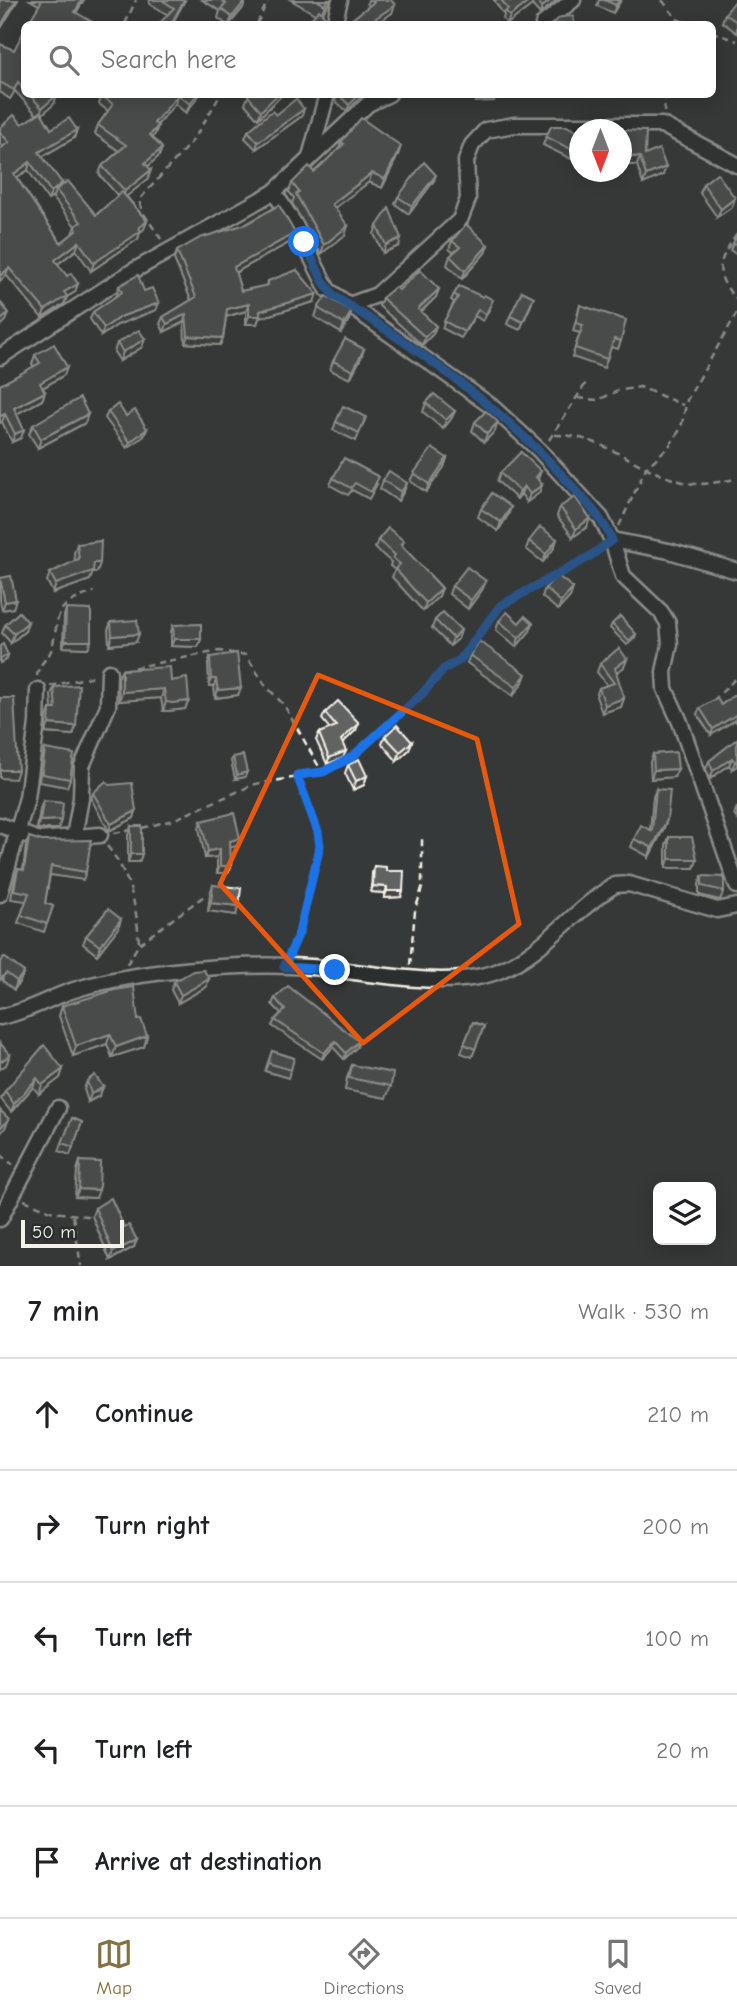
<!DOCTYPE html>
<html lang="en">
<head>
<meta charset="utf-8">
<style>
  :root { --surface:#fff; --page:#f2f2f2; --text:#202124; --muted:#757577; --line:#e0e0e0; --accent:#847042 }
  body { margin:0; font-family:"Comic Neue",sans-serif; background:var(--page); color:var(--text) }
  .controls { position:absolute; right:21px; bottom:21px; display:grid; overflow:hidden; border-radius:10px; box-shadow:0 4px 18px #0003 }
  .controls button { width:63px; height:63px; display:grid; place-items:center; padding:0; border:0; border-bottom:2px solid var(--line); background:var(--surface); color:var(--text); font:35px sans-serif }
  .compass { position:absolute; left:569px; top:119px; width:63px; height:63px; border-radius:50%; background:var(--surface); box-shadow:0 4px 18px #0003; rotate:180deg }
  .scale { position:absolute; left:21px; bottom:18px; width:103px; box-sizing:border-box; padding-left:7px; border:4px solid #f4f1e8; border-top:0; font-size:19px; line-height:24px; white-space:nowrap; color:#f4f1e8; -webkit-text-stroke:5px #2a2d2e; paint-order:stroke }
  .stop { position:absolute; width:21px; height:21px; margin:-16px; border:5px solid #1a73e8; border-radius:50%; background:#fff }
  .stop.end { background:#1a73e8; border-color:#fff; box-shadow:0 2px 7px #0008 }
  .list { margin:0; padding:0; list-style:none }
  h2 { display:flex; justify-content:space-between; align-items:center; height:91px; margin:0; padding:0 28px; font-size:30px }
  h2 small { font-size:23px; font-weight:400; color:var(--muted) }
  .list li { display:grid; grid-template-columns:46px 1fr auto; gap:21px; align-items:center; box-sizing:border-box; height:112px; padding:0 28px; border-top:2px solid var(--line) }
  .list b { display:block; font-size:26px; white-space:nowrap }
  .list em { font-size:23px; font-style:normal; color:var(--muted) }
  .icon { flex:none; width:38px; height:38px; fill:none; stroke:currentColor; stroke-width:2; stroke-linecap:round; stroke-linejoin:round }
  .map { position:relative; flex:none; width:737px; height:1266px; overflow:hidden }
  .search { position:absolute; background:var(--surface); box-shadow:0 4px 18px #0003; left:21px; right:21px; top:21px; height:77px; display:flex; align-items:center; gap:18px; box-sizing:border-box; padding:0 24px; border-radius:10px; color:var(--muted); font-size:26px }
  .sheet { height:651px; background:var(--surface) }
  nav { display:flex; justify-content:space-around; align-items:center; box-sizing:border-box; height:98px; border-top:2px solid var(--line); background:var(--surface); font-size:19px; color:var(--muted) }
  nav a { display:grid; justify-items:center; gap:4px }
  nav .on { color:var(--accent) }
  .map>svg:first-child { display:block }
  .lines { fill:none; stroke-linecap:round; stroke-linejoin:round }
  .minor-casing { stroke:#f4f1e8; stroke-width:19 }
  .path { stroke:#f4f1e8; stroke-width:2.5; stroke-dasharray:7 5; stroke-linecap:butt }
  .minor { stroke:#2a2d2e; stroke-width:14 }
  .wall { fill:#535554; stroke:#f4f1e8; stroke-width:2; fill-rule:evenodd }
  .shaded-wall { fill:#444545; stroke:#f4f1e8; stroke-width:2 }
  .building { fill:#616362; stroke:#f4f1e8; stroke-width:2 }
  .route { stroke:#1a73e8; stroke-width:9 }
  .marked { fill:none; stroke:#e8590c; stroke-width:5; stroke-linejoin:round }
</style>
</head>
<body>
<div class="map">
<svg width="737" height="1266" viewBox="0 0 737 1266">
  <rect width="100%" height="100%" fill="#363939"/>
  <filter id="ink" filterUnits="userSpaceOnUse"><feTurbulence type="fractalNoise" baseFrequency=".0143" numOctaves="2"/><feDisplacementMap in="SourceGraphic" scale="14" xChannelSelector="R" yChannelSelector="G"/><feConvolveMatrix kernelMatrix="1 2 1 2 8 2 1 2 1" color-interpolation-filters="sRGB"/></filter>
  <g filter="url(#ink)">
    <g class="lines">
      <defs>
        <g id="minor">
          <path d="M334,24L340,0"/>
          <path d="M543,24L573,0"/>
          <path d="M310,157L327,94"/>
          <path d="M274,192L294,223L328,290L491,406L539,450L601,518L612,540L623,576L661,612L668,623L670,644L664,672L665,689L680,722L737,886"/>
          <path d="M349,305L377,295L460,220L468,199L466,161L472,145L486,130L514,125H662L737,165"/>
          <path d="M0,357L133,271L274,192L368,104L389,94"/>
          <path d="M612,540L669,551L737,571"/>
          <path d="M0,825L39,840L100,835"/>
          <path d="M74,837L81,798L82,766L108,706L109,672"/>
          <path d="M0,894L27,798L37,723L38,690"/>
          <path d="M0,1017C27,1012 49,998 74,990C137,970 246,962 311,967C365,971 451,992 501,970C545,951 574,909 615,885L629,884L717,910L737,906"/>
          <path d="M0,1219L58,1108"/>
        </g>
      </defs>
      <use href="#minor" class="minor-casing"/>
      <g class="path">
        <path d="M662,0L677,19L689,24"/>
        <path d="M125,24L136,0"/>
        <path d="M257,24L268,0"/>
        <path d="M712,32L737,41"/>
        <path d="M664,112L666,94"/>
        <path d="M737,234C718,261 712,273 737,300"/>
        <path d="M161,239L142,211L139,200L194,139L221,94"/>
        <path d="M578,398L598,400L617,391L640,387L683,405"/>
        <path d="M555,435C604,434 641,474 688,483C704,486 721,481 737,479"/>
        <path d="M549,440L586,383"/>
        <path d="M619,526L646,468L670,445L681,428L687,400L737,313"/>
        <path d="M122,670L219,651L246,655L265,685L284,705L322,772"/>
        <path d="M37,676C38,663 49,659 52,648C61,610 52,607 94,592"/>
        <path d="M50,686L95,676"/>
        <path d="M713,701L737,677"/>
        <path d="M142,828L173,820L255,784L323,773L340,765L421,695L444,669L460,660L500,606L600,549"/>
        <path d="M114,833L132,830"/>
        <path d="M107,846C131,875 137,908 139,944"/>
        <path d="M292,951L320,846L319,832L297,775"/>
        <path d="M127,964L139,944L204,896"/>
        <path d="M410,965L415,911L422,888V836"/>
        <path d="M0,1154L13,1165"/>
        <path d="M24,1200L53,1212L95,1217"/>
        <path d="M73,1216L81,1266"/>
      </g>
      <use href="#minor" class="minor"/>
    </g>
    <g class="wall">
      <path d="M30,0H84L76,13L39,5Z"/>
      <path d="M150,0H185L172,24L168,15L149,3Z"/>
      <path d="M202,0H246L243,8L230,24H226L218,18L220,11Z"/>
      <path d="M291,0H331L322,14H315Z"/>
      <path d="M368,0H391L392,13L375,24H346L369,6L367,3Z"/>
      <path d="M494,0H515L516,1L517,0H557L540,14L532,5L507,24L503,19L504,15Z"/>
      <path d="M599,0H621L613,13L597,6Z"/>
      <path d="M737,0V33L722,22L725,14Z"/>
      <path d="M0,44L24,59V94H56L54,104L42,114L51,129L77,130L74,138L42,157L62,183L61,187L96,215L118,196L99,174L102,166L119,151L95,134L98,125L108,111L99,104L102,96L200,94L186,113L175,104L157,125L158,126L155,134L152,137L162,148L159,156L148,166V179L126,196L147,221L144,229L140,232L138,239L91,271L76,250L58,264L75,292L67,297L64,304L42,318L6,275L3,147L0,144V128L22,124L37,115L15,91L10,99L0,92ZM28,170L48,200L55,194L53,198L75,226L72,234L61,243L17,178Z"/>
      <path d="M249,94H283L258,119L245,104Z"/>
      <path d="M338,94H361L360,98L347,111L335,101Z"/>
      <path d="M302,116L256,149L245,138L248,131Z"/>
      <path d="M621,130L645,155L663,175L643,184L637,165H621Z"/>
      <path d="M579,133V163L543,145L546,137Z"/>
      <path d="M341,142L398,155L382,188L369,182L335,208L345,235L321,254L292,203L294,198L289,192L292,183L314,172L339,149Z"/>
      <path d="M433,182L409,214L395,204L398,197Z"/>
      <path d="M703,184L732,207L717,217L700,193Z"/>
      <path d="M377,226L399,246L383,253L374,234Z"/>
      <path d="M737,236V255L730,250Z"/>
      <path d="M292,241L235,273L241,291L266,286L268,281L314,302L259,318L257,324H246V311L226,317L223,338L220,345L185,343L184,322L164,332L160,324L163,317L191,300L174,259L177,251Z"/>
      <path d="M452,241L488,245L485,253L462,279L447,265L450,256L454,253L449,249Z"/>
      <path d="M119,286L144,291L156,310L117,325L101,336L90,319L93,312L118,295L117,293Z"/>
      <path d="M439,289L436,297L421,312L436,326L433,334L422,345L379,306L382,298L399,290Z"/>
      <path d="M454,294L491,306L483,321L475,316L461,338L442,328L454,302L451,300Z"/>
      <path d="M531,305L520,330L507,324L510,316Z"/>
      <path d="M580,305L621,341L618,349L611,347L604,368L572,357L580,333L573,331Z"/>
      <path d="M318,308L349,320L341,333L315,317Z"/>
      <path d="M117,343L142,347L120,361L114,352Z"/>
      <path d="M364,349L350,379L330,370L333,361Z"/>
      <path d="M35,355L67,367L64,375L43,388L45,392L42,400L16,414L21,438L12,442L2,422L0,385L34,367L32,364Z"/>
      <path d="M426,403L455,411L451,419L443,429L423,412Z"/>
      <path d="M108,412L147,429L144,436L127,448L105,418Z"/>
      <path d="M366,417L356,441L333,430L336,422Z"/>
      <path d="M475,422L495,431L484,442L472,431Z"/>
      <path d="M85,423L38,448L29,434L33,425Z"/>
      <path d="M447,458L444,467L426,492L410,481L414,473Z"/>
      <path d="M541,471L538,479L542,485L539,493L527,502L521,494L517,499L497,481L500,473Z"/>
      <path d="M333,478L377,484L369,499L352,490L348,495L330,485Z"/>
      <path d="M383,480L407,483L404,491L398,501L380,489Z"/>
      <path d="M511,507L508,515L498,531L478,517L481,509Z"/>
      <path d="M560,507L587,527L573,537L557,516Z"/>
      <path d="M557,539L554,548L543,562L526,549L529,541Z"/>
      <path d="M378,540L404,541L402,546L442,588L439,596L423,611L392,577L395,570L390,566L391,562L375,548Z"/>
      <path d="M77,544L97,572H93L90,580L53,593L47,581L50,573L75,561L74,553Z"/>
      <path d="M0,578L13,608L2,610L0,601Z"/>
      <path d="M486,581L482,590L468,609L449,594L452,586Z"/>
      <path d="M545,588H573L570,597L558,610L542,597Z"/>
      <path d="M66,609L91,641L88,648L63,647L64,616Z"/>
      <path d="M435,620L461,630L458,639L450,646L432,628Z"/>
      <path d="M499,621L519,623L530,631L516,647L496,630Z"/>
      <path d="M111,622L136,642L109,645L108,630Z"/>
      <path d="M612,624L636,634L635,638L627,645L610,628Z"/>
      <path d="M5,625L25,631L11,643L2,633Z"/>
      <path d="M173,625L201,639L198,647L171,646V632Z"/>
      <path d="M470,655L523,682L513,696L467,663Z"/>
      <path d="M210,657L238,695L215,698L214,686H209L208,664Z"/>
      <path d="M627,659L624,667L616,673L624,698L621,707L602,713L596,696L599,688L607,685L597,672L600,664Z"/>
      <path d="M122,670L171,681L185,709L168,711H163L161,698L119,701L118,678Z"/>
      <path d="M54,687L76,726L73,735L45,733L47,717L50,709H52L51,695Z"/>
      <path d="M737,693V723L735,720L711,735L697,714L700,708L721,705Z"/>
      <path d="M325,713L356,730L342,743L343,758L327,764L316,740L319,733L330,729L322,719Z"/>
      <path d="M385,736L409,750L397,761L382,744Z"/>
      <path d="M737,739V766L732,769L729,765L710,779L706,769L709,761Z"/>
      <path d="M45,749L70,779L67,787L39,782L42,757Z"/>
      <path d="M653,754L674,777L651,779L650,762Z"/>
      <path d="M233,757L245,777L235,779L231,761Z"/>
      <path d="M348,765L364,785L353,790L345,773Z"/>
      <path d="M109,785L136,811L134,818L109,831L91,799L93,793Z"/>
      <path d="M656,789L664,828L648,859V856L631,847L634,839L650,830L653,797Z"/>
      <path d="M43,801L61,820L58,829H37L40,809Z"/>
      <path d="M737,807V819L734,815Z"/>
      <path d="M201,821L237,846L230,847L231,866L228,873H217V857L205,858L199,828Z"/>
      <path d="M131,826L142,854L139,862H128V835Z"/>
      <path d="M29,837L86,872L83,880L50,875L45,903L53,906L44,932L18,923L26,901L11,899L15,877L18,869L23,870L26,845Z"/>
      <path d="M669,837L697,859L694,868H666V845Z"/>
      <path d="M374,866L386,871L401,897L384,898L385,893L371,892L372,873Z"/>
      <path d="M702,876L724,891L720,900L699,895V884Z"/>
      <path d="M213,885L236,915L208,911L210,893Z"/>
      <path d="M121,919L118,928L97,955L83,944L86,936Z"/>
      <path d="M0,962L24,972L20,981L14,990L3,981Z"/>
      <path d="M174,982L206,987L178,1003L171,990Z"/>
      <path d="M275,998L359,1041L357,1047L344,1059L333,1047L322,1059L272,1026L275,1020L281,1013L272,1004Z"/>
      <path d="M62,1006L138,1020L147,1036L144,1047L112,1057L107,1044L73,1056L59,1016Z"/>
      <path d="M473,1022L484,1026L472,1057L461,1053Z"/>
      <path d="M272,1051L294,1058L288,1078L265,1071Z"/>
      <path d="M352,1065L391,1086L386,1098L345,1090L347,1078Z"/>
      <path d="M63,1069L60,1078L39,1094L33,1087L11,1112L1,1099L5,1091Z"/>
      <path d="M87,1081L103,1087L99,1096L88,1102L84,1089Z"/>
      <path d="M72,1118L82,1122L70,1155L59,1151Z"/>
      <path d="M80,1161L96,1198L75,1197L77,1170Z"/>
      <path d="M95,1208L134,1247L110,1260L92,1216Z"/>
    </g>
    <g class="shaded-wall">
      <path d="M16,0H18L0,30V27Z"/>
      <path d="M184,0H185L172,24H171Z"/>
      <path d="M246,0L243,8L229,24L232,17Z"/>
      <path d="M328,0H331L320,17L325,5Z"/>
      <path d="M531,0H533L532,5L507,24L510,16Z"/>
      <path d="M551,0H557L540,14L542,7Z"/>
      <path d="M619,0H621L613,13L616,5Z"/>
      <path d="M395,5L392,13L375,24H367Z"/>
      <path d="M197,94H200L186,113L190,104Z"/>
      <path d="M278,94H283L258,119L261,111Z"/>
      <path d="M360,94H361L360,98L347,111L349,105Z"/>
      <path d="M478,94H496L494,101L475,102Z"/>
      <path d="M57,95L54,104L39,117L42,108Z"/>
      <path d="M178,95L175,104L151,132L154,123Z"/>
      <path d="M304,109L302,116L256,149L258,142Z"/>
      <path d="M158,126L155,134L147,144L150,135Z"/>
      <path d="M77,130L74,138L36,160L39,152Z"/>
      <path d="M401,146L398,155L382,188L385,179Z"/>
      <path d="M162,148L159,156L142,172L145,163Z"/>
      <path d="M621,156L640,157L637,165H621Z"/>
      <path d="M30,162L28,170L11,181L14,174Z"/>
      <path d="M666,167L663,175L643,184L646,175Z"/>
      <path d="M151,170L148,179L122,200L125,191Z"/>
      <path d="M372,173L369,182L328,213L332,204Z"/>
      <path d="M436,175L433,182L409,214L412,206Z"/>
      <path d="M62,183L59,191L56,190L55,194L48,200L51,192Z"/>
      <path d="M735,198L732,207L717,217L721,209Z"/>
      <path d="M147,221L144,229L140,232L138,239L91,271L94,263Z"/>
      <path d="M348,226L345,235L321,254L324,245Z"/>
      <path d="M295,233L292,241L231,275L234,267Z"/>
      <path d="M401,238L399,246L383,253L386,245Z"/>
      <path d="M79,242L76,250L52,268L55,260Z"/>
      <path d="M488,245L485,253L462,279L465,271Z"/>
      <path d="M9,268L6,275L0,281V276Z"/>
      <path d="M78,284L75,292L67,297L64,304L42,318L45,310L64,292Z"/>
      <path d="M439,289L436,297L415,317L418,309Z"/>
      <path d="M317,294L314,302L259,318L257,324H246L249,316L260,311Z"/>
      <path d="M159,303L156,310L117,325L101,336L104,328L120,317Z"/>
      <path d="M249,304L246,311L224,317L227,309Z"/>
      <path d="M352,311L349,320L341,333L344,324Z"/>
      <path d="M9,313L6,321L0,326V321Z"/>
      <path d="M186,314L184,322L164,332L167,324Z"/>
      <path d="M436,326L433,334L422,345L425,337Z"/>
      <path d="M188,336L223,338L220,345L185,343Z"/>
      <path d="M145,339L142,347L120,361L123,352Z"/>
      <path d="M364,349L361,358L350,379L353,371Z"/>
      <path d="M67,367L64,375L37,391L40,383Z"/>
      <path d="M45,392L42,400L11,417L14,408Z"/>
      <path d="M455,411L451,419L443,429L446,420Z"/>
      <path d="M5,414L2,422L0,423V416Z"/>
      <path d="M88,414L85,423L38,448L41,439Z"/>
      <path d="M498,422L495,431L484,442L487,434Z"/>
      <path d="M147,429L144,436L127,448L130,442Z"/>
      <path d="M24,430L21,438L12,442L15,434Z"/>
      <path d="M447,458L444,467L426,492L429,484Z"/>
      <path d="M407,483L404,491L398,501L401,492Z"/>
      <path d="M542,485L539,493L527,502L530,494Z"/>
      <path d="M524,486L521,494L517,499L520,491Z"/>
      <path d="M511,507L508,515L498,531L501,522Z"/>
      <path d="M590,518L587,527L573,537L576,529Z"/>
      <path d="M557,539L554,548L543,562L546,554Z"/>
      <path d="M94,563H100L97,572H93L90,580L53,593L56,584Z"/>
      <path d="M486,581L482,590L468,609L471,600Z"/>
      <path d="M442,588L439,596L423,611L426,603Z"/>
      <path d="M573,588L570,597L558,610L561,602Z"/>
      <path d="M16,600L13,608L2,610L5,602Z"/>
      <path d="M28,622L25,631L11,643L14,634Z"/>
      <path d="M533,623L530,631L516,647L519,638Z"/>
      <path d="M461,630L458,639L450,646L453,638Z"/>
      <path d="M139,634L136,642L109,645L112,636Z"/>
      <path d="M174,639H201L198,647L171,646Z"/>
      <path d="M65,641H91L88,648L63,647Z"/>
      <path d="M8,655L7,659L0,663V659Z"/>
      <path d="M627,659L624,667L612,676L615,668Z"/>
      <path d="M526,674L523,682L513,696L516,687Z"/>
      <path d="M211,679H216L214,686H209Z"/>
      <path d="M241,688L238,695L215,698L218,690Z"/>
      <path d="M164,689L161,698L119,701L122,692Z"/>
      <path d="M624,698L621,707L602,713L605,705Z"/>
      <path d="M189,701L185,709L168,711H163L166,702Z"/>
      <path d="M737,714L735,720L711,735L713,729Z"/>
      <path d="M359,723L356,730L339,747L341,740Z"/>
      <path d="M49,724L76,726L73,735L45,733Z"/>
      <path d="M412,742L409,750L397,761L400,752Z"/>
      <path d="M346,751L343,758L327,764L329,758Z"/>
      <path d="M732,758L729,765L710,779L713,771Z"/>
      <path d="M737,760V766L732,769L735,762Z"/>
      <path d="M678,769L674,777L651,779L654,770Z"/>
      <path d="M0,770H18L15,779L0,778Z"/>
      <path d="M247,772L245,777L235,779L237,775Z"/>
      <path d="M367,776L364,785L353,790L356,781Z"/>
      <path d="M136,811L134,818L109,831L111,824Z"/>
      <path d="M61,820L58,829H37L40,821Z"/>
      <path d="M667,820L664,828L648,859L651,850Z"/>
      <path d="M240,838L237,846L227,848L230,841Z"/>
      <path d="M220,849L217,857L205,858L208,851Z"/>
      <path d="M131,854H142L139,862H128Z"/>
      <path d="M669,859H697L694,868H666Z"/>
      <path d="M220,866H231L228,873H217Z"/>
      <path d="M373,886L387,887L385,893L371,892Z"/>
      <path d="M387,891H403L401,897L384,898Z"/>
      <path d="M211,903L239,906L236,915L208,911Z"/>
      <path d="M121,919L118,928L97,955L100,946Z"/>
      <path d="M24,972L20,981L14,990L17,981Z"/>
      <path d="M209,979L206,987L178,1003L181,995Z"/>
      <path d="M110,1034L107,1044L73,1056L76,1046Z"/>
      <path d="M147,1036L144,1047L112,1057L116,1047Z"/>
      <path d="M335,1041L333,1047L322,1059L324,1053Z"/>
      <path d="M359,1041L357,1047L344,1059L346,1053Z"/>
      <path d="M10,1055L6,1065L0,1069V1062Z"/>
      <path d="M63,1069L60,1078L39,1094L42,1085Z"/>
      <path d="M37,1078L33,1087L11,1112L14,1104Z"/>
      <path d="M103,1087L99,1096L88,1102L91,1094Z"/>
      <path d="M9,1119L5,1128L0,1134V1128Z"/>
      <path d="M79,1189L99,1190L96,1198L75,1197Z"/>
      <path d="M137,1240L134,1247L110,1260L113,1252Z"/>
    </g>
    <g class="building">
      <path d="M0,0H16L0,27Z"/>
      <path d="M42,0H82L75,12L96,24H28Z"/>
      <path d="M162,0H184L171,24H159L174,8Z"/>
      <path d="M220,0H246L232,17L221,9L226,4Z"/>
      <path d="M317,0H328L325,5Z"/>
      <path d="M373,0H391L395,5L367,24H346L374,2Z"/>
      <path d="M501,0L516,1L531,0L510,16L505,12L508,9Z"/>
      <path d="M537,0H551L542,7Z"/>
      <path d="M604,0H619L616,5Z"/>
      <path d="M736,0H737V22L725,14Z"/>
      <path d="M319,10L330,22L328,24H306Z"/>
      <path d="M573,16L574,24H552L561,17Z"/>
      <path d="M24,31V53L22,56L24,59V90L18,82L14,90L0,82V44L14,50Z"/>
      <path d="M29,94H56L57,95L42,108Z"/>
      <path d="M103,94H197L190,104L178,95L154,123L158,126L150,135L162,148L145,163L151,170L125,191L102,166L126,145L98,125L113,104L102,96Z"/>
      <path d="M249,94H278L261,111L248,96Z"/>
      <path d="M338,94H360L349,105Z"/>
      <path d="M296,99L304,109L258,142L248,131L272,111L276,115Z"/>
      <path d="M41,112L51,129L69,118L77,130L39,152L62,183L51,192L30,162L14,174L61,243L77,230L75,226L81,222L56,190L68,181L96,215L122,192L147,221L139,228L141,231L94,263L79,242L55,260L67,276L71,273L78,284L64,292L67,296L45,310L9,268L0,276V149L9,142L0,132V128L14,115L22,124Z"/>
      <path d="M361,118L401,146L385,179L372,173L332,204L348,226L324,245L296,194L299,192L292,183L309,166L314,172L344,144L341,142Z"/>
      <path d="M551,126H567L579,133V153L546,137Z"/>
      <path d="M621,130L646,131L645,155L659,149L666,167L646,175L640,157L621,156Z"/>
      <path d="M424,162L436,175L412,206L398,197Z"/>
      <path d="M717,173L735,198L721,209L703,184Z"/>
      <path d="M279,205L295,233L234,267L241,291L268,285V281L297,270L317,294L260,311V316H249V304L227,309L223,338L188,336L186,314L167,324L163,317L196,297L177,251L200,238L246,224Z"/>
      <path d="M389,208L401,238L386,245L377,226Z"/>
      <path d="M466,224L488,245L465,271L450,256L460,247L452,241Z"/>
      <path d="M737,236V246L733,243Z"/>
      <path d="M420,270L439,289L418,309L436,326L425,337L382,298L395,287L399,290Z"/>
      <path d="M138,275L144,291L152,288L159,303L120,317L104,328L93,312L122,292L119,286Z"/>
      <path d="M459,286L483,297L484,295L493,300L486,314L478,310L464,332L444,321L458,297L454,294Z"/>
      <path d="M522,291L534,297L523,322L510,316Z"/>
      <path d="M326,296L352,311L344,324L318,308Z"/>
      <path d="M0,302L9,313L0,321Z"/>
      <path d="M580,305L626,320L621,341L614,339L607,359L575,348L583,325L576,323Z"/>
      <path d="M139,330L145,339L123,352L117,343Z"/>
      <path d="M345,339L364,349L353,371L333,361Z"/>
      <path d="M54,344L67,367L40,383L45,392L14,408L24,430L15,434L5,414L0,416V385L40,363L35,355Z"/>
      <path d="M434,394L455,411L446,420L426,403Z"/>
      <path d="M80,398L88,414L41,439L33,425Z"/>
      <path d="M118,404L126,416L135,410L147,429L130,442L108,412Z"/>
      <path d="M343,406L366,417L359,433L336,422Z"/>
      <path d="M486,411L498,422L487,434L475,422Z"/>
      <path d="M432,448L447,458L429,484L414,473Z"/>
      <path d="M521,452L541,471L536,477L542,485L530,494L524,486L520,491L500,473Z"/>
      <path d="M344,458L379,477L371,492L355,483L351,488L333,478Z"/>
      <path d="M389,471L407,483L401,492L383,480Z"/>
      <path d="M492,493L511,507L501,522L481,509Z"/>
      <path d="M575,497L590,518L576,529L560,507Z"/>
      <path d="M540,527L557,539L546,554L529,541Z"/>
      <path d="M388,528L404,541L401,545L442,588L426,603L395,569L400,564L393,558L395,555L378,540Z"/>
      <path d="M101,541L100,563H94L93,571L56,584L50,573L79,559L77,544Z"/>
      <path d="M467,567L486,581L471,600L452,586Z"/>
      <path d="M557,575L573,588L561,602L545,588Z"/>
      <path d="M11,576L16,600L5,602L0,578Z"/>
      <path d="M66,609L91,610V641H65Z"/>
      <path d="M19,612L28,622L14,634L5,625Z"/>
      <path d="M443,612L461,630L453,638L435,620Z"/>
      <path d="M507,612L519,623L525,616L533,623L519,638L499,621Z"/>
      <path d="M620,616L636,634L629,641L612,624Z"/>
      <path d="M137,620L139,634L112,636L111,622Z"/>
      <path d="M201,624V639H174L173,625Z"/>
      <path d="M479,641L526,674L516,687L470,655Z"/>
      <path d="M3,644L8,655L0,659V646Z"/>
      <path d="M619,648L627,659L615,668L624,698L605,705L599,688L614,683L600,664Z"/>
      <path d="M237,653L241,688L218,690L216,679H211L210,657Z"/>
      <path d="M170,667L171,681L187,678L189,701L172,703L166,702L164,689L122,692V670Z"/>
      <path d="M79,685L76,726L49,724L50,709H56L54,687Z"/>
      <path d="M737,693V714L713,729L700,708L717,698L721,705Z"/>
      <path d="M0,698H14L18,770H0Z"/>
      <path d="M338,701L359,723L341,740L346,751L329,758L319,733L336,726L325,713Z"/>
      <path d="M397,725L412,742L400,752L385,736Z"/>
      <path d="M737,739V760L735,762L732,758L713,771L709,761Z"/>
      <path d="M45,749L74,754L70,779L42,774Z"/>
      <path d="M676,752L678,769L654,770L653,754Z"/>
      <path d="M243,755L247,772L237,775L233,757Z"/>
      <path d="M359,759L367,776L356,781L348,765Z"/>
      <path d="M106,781L109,785L132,783L136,811L111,824L93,793Z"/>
      <path d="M656,789L670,790L667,820L651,850V847L634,839L641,825L652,831Z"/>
      <path d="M43,801L63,803L61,820L40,821Z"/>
      <path d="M234,813L240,838L230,841L231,866H220V849L208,851L201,821Z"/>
      <rect x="131" y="826" width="11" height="28"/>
      <path d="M29,837L42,841L91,840L86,872L51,866L45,903L53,906L47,924L21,915L29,893L14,890L18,869L24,870Z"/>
      <path d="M669,837H692L697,859H669Z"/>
      <path d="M374,866L386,867V871H404L403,891H387V887L373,886Z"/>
      <path d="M702,876L724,877V891L702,886Z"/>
      <path d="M213,885L241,888L239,906L211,903Z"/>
      <path d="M108,909L121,919L100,946L86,936Z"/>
      <path d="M4,957L24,972L17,981L6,973L0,980V962Z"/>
      <path d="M204,970L209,979L181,995L174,982L193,971Z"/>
      <path d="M288,986L359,1041L346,1053L335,1041L324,1053L275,1020L285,1010L275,998Z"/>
      <path d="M134,987L138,1020L141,1019L147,1036L116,1047L110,1034L76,1046L62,1006L114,990Z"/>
      <path d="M473,1022L484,1026L475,1049L464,1044Z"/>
      <path d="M0,1043L10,1055L0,1062Z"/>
      <path d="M44,1045L63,1069L42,1085L37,1078L14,1104L5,1091Z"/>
      <path d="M272,1051L294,1058L291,1070L268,1063Z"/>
      <path d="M352,1065L393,1073L391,1086L349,1078Z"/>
      <path d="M95,1075L103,1087L91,1094L87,1081Z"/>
      <path d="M0,1110L9,1119L0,1128Z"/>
      <path d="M72,1118L82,1122L73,1147L62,1143Z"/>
      <path d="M80,1161L100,1162L99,1190L79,1189Z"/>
      <path d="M111,1198L124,1227L129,1225L137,1240L113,1252L95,1208Z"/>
    </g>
  </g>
  <g class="lines" filter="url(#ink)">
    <path class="route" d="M304,242L323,281L334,296C420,350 504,409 571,485C587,503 602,518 612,540L589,557L500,606L460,660L444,669L421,695L352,757L323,772L297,775L318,832L320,846L299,933L284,967L335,970"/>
  </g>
  <path d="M0 0H737V1266H0ZM318,675L477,739L519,924L363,1043L220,884Z" fill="#363939" fill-opacity=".55" fill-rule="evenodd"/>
  <path class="marked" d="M318,675L477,739L519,924L363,1043L220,884Z"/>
</svg>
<div class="controls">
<button><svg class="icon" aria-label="layers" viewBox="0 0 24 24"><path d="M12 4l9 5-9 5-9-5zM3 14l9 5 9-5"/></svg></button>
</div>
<svg class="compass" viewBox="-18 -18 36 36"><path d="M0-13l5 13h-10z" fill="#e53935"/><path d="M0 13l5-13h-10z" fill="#757577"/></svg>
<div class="scale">50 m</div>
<div class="stop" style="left:304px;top:242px"></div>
<div class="stop end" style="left:335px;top:970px"></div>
<div class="search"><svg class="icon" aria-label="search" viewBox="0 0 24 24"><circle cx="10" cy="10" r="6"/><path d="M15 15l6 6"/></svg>Search here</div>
</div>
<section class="sheet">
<h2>7 min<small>Walk · 530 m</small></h2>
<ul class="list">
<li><svg class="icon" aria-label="ahead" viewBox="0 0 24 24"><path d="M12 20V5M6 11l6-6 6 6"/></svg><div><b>Continue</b></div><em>210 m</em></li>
<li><svg class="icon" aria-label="right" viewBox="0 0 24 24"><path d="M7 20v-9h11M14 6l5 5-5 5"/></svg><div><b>Turn right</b></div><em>200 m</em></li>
<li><svg class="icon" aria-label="left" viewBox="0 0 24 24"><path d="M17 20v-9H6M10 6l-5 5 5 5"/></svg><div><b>Turn left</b></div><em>100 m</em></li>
<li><svg class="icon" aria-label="left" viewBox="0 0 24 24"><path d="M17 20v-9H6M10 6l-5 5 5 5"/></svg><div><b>Turn left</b></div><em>20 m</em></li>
<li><svg class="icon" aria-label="arrive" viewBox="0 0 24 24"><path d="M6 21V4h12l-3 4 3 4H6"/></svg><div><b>Arrive at destination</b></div></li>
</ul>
</section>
<nav>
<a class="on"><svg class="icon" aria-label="map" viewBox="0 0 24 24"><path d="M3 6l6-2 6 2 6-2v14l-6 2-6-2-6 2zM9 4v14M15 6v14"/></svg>Map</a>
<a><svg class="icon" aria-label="directions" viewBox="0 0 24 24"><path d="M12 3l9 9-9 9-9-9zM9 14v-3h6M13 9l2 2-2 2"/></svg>Directions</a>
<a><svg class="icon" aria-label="saved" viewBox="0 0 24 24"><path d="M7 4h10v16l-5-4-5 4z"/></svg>Saved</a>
</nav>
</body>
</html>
